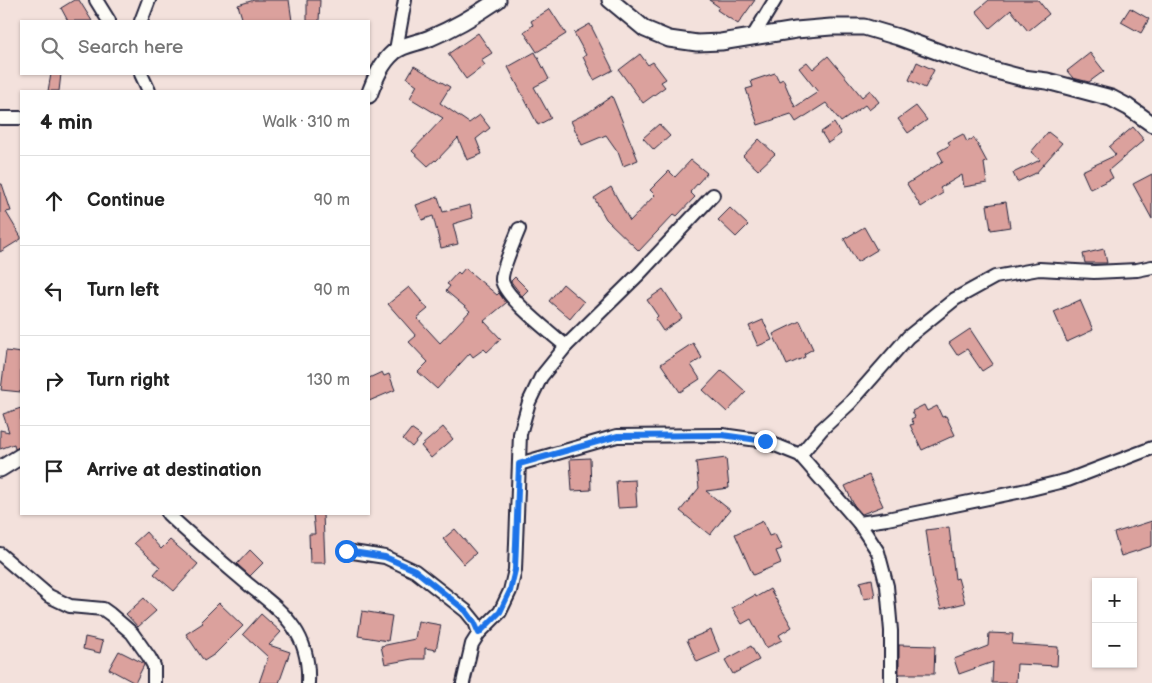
<!DOCTYPE html>
<html lang="en">
<head>
<meta charset="utf-8">
<style>
  :root { --surface:#fff; --page:#f2f2f2; --text:#222; --muted:#767676; --line:#e0e0e0 }
  body { margin:0; font-family:"Balsamiq Sans",sans-serif; background:var(--page); color:var(--text) }
  .controls { position:absolute; right:15px; bottom:15px; display:grid; overflow:hidden; border-radius:0px; box-shadow:0 1px 4px #0004 }
  .controls button { width:45px; height:45px; display:grid; place-items:center; padding:0; border:0; border-bottom:1px solid var(--line); background:var(--surface); color:var(--text); font:25px sans-serif }
  .stop { position:absolute; width:15px; height:15px; margin:-11px; border:4px solid #1a73e8; border-radius:50%; background:#fff }
  .stop.end { background:#1a73e8; border-color:#fff; box-shadow:0 1px 5px #0008 }
  .list { margin:0; padding:0; list-style:none }
  h2 { display:flex; justify-content:space-between; align-items:center; height:65px; margin:0; padding:0 20px; font-size:21px }
  h2 small { font-size:16px; font-weight:400; color:var(--muted) }
  .list li { display:grid; grid-template-columns:32px 1fr auto; gap:15px; align-items:center; box-sizing:border-box; height:90px; padding:0 20px; border-top:1px solid var(--line) }
  .list b { display:block; font-size:19px; white-space:nowrap }
  .list em { font-size:16px; font-style:normal; color:var(--muted) }
  .icon { flex:none; width:28px; height:28px; fill:none; stroke:currentColor; stroke-width:2; stroke-linecap:round; stroke-linejoin:round }
  .map { position:relative; flex:none; width:1152px; height:683px; overflow:hidden }
  .search { position:absolute; background:var(--surface); box-shadow:0 1px 4px #0004; left:20px; top:20px; width:350px; height:55px; display:flex; align-items:center; gap:12px; box-sizing:border-box; padding:0 18px; border-radius:0px; color:var(--muted); font-size:19px }
  .panel { position:absolute; background:var(--surface); box-shadow:0 1px 4px #0004; left:20px; top:90px; width:350px; height:425px; border-radius:0px }
  .map>svg:first-child { display:block }
  .building { fill:#dba19d; stroke:#22223b }
  .lines { fill:none; stroke-linecap:round; stroke-linejoin:round }
  .minor-casing { stroke:#22223b; stroke-width:16 }
  .tertiary-casing { stroke:#22223b; stroke-width:19 }
  .minor { stroke:#fdfcf7; stroke-width:12 }
  .tertiary { stroke:#fdfcf7; stroke-width:15 }
  .route { stroke:#1a73e8; stroke-width:6 }
</style>
</head>
<body>
<div class="map">
<svg width="1152" height="683" viewBox="0 0 1152 683">
  <rect width="100%" height="100%" fill="#f3e1dc"/>
  <filter id="ink" filterUnits="userSpaceOnUse"><feTurbulence type="fractalNoise" baseFrequency=".02" numOctaves="2"/><feDisplacementMap in="SourceGraphic" scale="10" xChannelSelector="R" yChannelSelector="G"/><feConvolveMatrix kernelMatrix="1 2 1 2 8 2 1 2 1" color-interpolation-filters="sRGB"/></filter>
  <g filter="url(#ink)">
    <g class="building">
      <path d="M74,0H79L92,21H68L61,8Z"/>
      <path d="M254,0H289L292,21H243L238,5Z"/>
      <path d="M307,0H320L319,21H307Z"/>
      <path d="M709,0H755L738,24L717,10L719,7Z"/>
      <path d="M989,0H1038L1049,14L1028,31L1011,10L990,28L976,11Z"/>
      <path d="M1130,8L1149,19L1141,33L1121,22Z"/>
      <path d="M550,9L566,34L537,52L524,32L533,25L531,21Z"/>
      <path d="M590,24L613,70L594,80L583,57L586,55L574,33Z"/>
      <path d="M478,33L492,53L481,60L485,65L466,79L448,54Z"/>
      <path d="M535,52L549,79L534,87L551,118L538,125L508,67Z"/>
      <path d="M1090,53L1104,71L1089,82L1073,78L1067,71Z"/>
      <path d="M640,54L648,65L653,62L666,79L661,82L665,87L643,103L619,70Z"/>
      <path d="M828,56L862,97L870,90L879,102L869,110L865,105L841,122L826,103L796,122L791,114L758,125L746,89L753,87L751,81L775,73L779,81L783,79L795,107L818,92L799,68L807,62L813,69Z"/>
      <path d="M917,62L934,70L925,88L909,80Z"/>
      <path d="M414,66L450,87L440,103L469,123L480,115L490,128L476,139L482,154L467,160L458,138L436,161L435,160L428,166L412,151L443,118L410,98L417,85L407,78Z"/>
      <path d="M51,74H61L59,91H48Z"/>
      <path d="M612,96L638,160L623,166L618,152L606,135L582,145L571,121L589,112Z"/>
      <path d="M916,106L927,120L908,133L898,119Z"/>
      <path d="M834,123L841,134L828,143L821,132Z"/>
      <path d="M659,124L670,136L654,150L643,138Z"/>
      <path d="M1133,127L1144,140L1109,170L1113,178L1090,189L1082,171L1116,155L1109,147Z"/>
      <path d="M1048,132L1062,143L1036,173L1017,182L1013,173L1040,160L1031,152Z"/>
      <path d="M963,134L967,142L974,138L987,162L984,163L987,183L964,187L962,175L940,188L943,193L921,207L907,184L943,161L938,152L950,145L948,142Z"/>
      <path d="M759,139L775,154L758,170L743,156Z"/>
      <path d="M691,160L707,173L690,192L695,197L677,216L674,214L639,251L606,219L594,198L611,187L630,221L655,195L650,190L669,171L675,177Z"/>
      <path d="M1152,174V219L1133,184Z"/>
      <path d="M0,184H2L11,211L6,212L21,237V239L0,252Z"/>
      <path d="M438,197L443,212L470,205L473,218L453,224L458,244L441,248L433,216L422,220L416,205Z"/>
      <path d="M1006,202L1010,227L991,230L987,205Z"/>
      <path d="M730,208L748,225L736,237L718,220Z"/>
      <path d="M864,227L877,250L857,262L844,239Z"/>
      <path d="M1104,249L1107,263H1085L1083,254Z"/>
      <path d="M465,268L497,295L499,293L506,303L484,321L501,339L487,352L484,349L473,357L470,353L437,389L418,372L428,362L409,342L416,336L388,304L409,287L428,309L417,318L440,343L470,311L446,291L450,286L447,284L458,272L460,274Z"/>
      <path d="M515,277L528,290L522,296L512,283L511,281Z"/>
      <path d="M563,284L584,302L570,319L549,301Z"/>
      <path d="M663,289L682,318L663,331L655,319L658,316L647,300Z"/>
      <path d="M1080,300L1093,330L1067,342L1054,312Z"/>
      <path d="M763,320L772,340L758,346L749,326Z"/>
      <path d="M800,321L813,349L804,354L805,357L787,365L773,334Z"/>
      <path d="M970,329L993,364L982,371L967,349L957,355L949,343Z"/>
      <path d="M693,343L702,358L691,365L700,379L680,392L661,364Z"/>
      <path d="M6,351L21,353V392L1,390Z"/>
      <path d="M722,370L746,392L727,412L703,390Z"/>
      <path d="M382,372L384,376L389,374L395,390L369,401V378Z"/>
      <path d="M924,405L927,411L937,406L942,417L946,416L955,435L922,450L910,425L914,424L911,419L915,417L912,411Z"/>
      <path d="M21,408V447L15,449L14,444L0,449V430L9,432L3,414Z"/>
      <path d="M443,427L453,439L431,458L421,446Z"/>
      <path d="M411,429L421,436L412,447L403,439Z"/>
      <path d="M590,458L591,490L572,491L570,459Z"/>
      <path d="M726,458L729,488L706,491L730,510L710,535L680,511L699,488L696,462Z"/>
      <path d="M869,475L883,506L862,514L854,505L845,486Z"/>
      <path d="M635,480L637,507L618,508L616,481Z"/>
      <path d="M313,514H323L325,563H310L309,534H315Z"/>
      <path d="M763,521L769,536L775,534L782,549L776,551L781,563L753,575L735,534Z"/>
      <path d="M1152,521V546L1121,556L1114,533Z"/>
      <path d="M949,527L955,579L958,578L965,603L941,609L933,580L926,530Z"/>
      <path d="M455,529L476,553L464,564L443,539Z"/>
      <path d="M146,532L161,549L170,540L198,564L174,591L154,574L160,567L134,543Z"/>
      <path d="M250,550L263,563L250,576L237,564Z"/>
      <path d="M872,579L875,597L864,599L860,582Z"/>
      <path d="M770,589L792,627L779,635L782,640L766,648L751,619L742,624L732,608L755,595L756,597Z"/>
      <path d="M144,598L156,611L138,627L126,614Z"/>
      <path d="M219,603L243,626L215,654L204,661L186,634L203,623L201,621Z"/>
      <path d="M362,611L392,616L388,641L358,636Z"/>
      <path d="M261,614L281,632L269,645L290,652L279,683H259L268,657L243,634Z"/>
      <path d="M418,621L441,625L436,650L425,648V659H412L385,664L381,646L415,639Z"/>
      <path d="M711,630L720,652L697,662L687,640Z"/>
      <path d="M989,633L1013,634L1012,644L1058,647L1057,666L1017,664L1016,683H992L993,662L959,674L954,659L988,646Z"/>
      <path d="M85,637L103,641L100,653L83,649Z"/>
      <path d="M899,645L935,646L934,674H899Z"/>
      <path d="M751,646L759,660L733,674L725,660Z"/>
      <path d="M119,651L143,663L144,665L135,683L109,669Z"/>
    </g>
    <g class="lines">
      <defs>
        <g id="minor">
          <path d="M96,0L109,21"/>
          <path d="M141,21L149,0"/>
          <path d="M752,38L775,0"/>
          <path d="M396,50L405,0"/>
          <path d="M141,74L149,91"/>
          <path d="M0,118H21"/>
          <path d="M519,229C515,239 501,271 502,280C504,297 552,334 566,346"/>
          <path d="M800,455L822,429L850,403L908,337L955,299L995,277L1039,269L1094,272L1137,270L1152,267"/>
          <path d="M519,464L617,436L722,435L765,441L800,455L859,523L878,552L887,586L891,631V683"/>
          <path d="M168,514C194,539 222,562 249,585C265,598 283,611 294,628C305,644 309,663 308,683"/>
          <path d="M859,523L887,519L1027,490L1068,480L1152,448"/>
          <path d="M346,551L385,557L415,571L466,611L475,622L479,633"/>
          <path d="M0,554L49,596L70,606L103,609L110,614L132,633L149,657L154,666V683"/>
          <path d="M463,683L472,644L479,633L500,612L510,591L515,570L520,434L529,402L541,377L566,346L640,273L713,195"/>
        </g>
        <g id="tertiary">
          <path d="M610,0L645,29L669,39L697,43L721,42L796,30L831,27H864L898,37L950,56L993,70L1023,78L1047,81L1111,98L1128,107L1152,124"/>
          <path d="M369,95C375,79 381,63 394,52C403,44 419,43 430,38C454,28 476,15 498,0"/>
          <path d="M0,469L21,456"/>
        </g>
      </defs>
      <use href="#minor" class="minor-casing"/>
      <use href="#tertiary" class="tertiary-casing"/>
      <use href="#minor" class="minor"/>
      <use href="#tertiary" class="tertiary"/>
    </g>
  </g>
  <g class="lines" filter="url(#ink)">
    <path class="route" d="M346,551L385,557L415,570L466,611L474,622L479,633L500,612L510,591L515,570L519,464L618,436L722,435L765,441"/>
  </g>
</svg>
<div class="controls">
<button>+</button>
<button>−</button>
</div>
<div class="stop" style="left:346px;top:551px"></div>
<div class="stop end" style="left:765px;top:441px"></div>
<div class="search"><svg class="icon" aria-label="search" viewBox="0 0 24 24"><circle cx="10" cy="10" r="6"/><path d="M15 15l6 6"/></svg>Search here</div>
<section class="panel">
<h2>4 min<small>Walk · 310 m</small></h2>
<ul class="list">
<li><svg class="icon" aria-label="ahead" viewBox="0 0 24 24"><path d="M12 20V5M6 11l6-6 6 6"/></svg><div><b>Continue</b></div><em>90 m</em></li>
<li><svg class="icon" aria-label="left" viewBox="0 0 24 24"><path d="M17 20v-9H6M10 6l-5 5 5 5"/></svg><div><b>Turn left</b></div><em>90 m</em></li>
<li><svg class="icon" aria-label="right" viewBox="0 0 24 24"><path d="M7 20v-9h11M14 6l5 5-5 5"/></svg><div><b>Turn right</b></div><em>130 m</em></li>
<li><svg class="icon" aria-label="arrive" viewBox="0 0 24 24"><path d="M6 21V4h12l-3 4 3 4H6"/></svg><div><b>Arrive at destination</b></div></li>
</ul>
</section>
</div>
</body>
</html>
